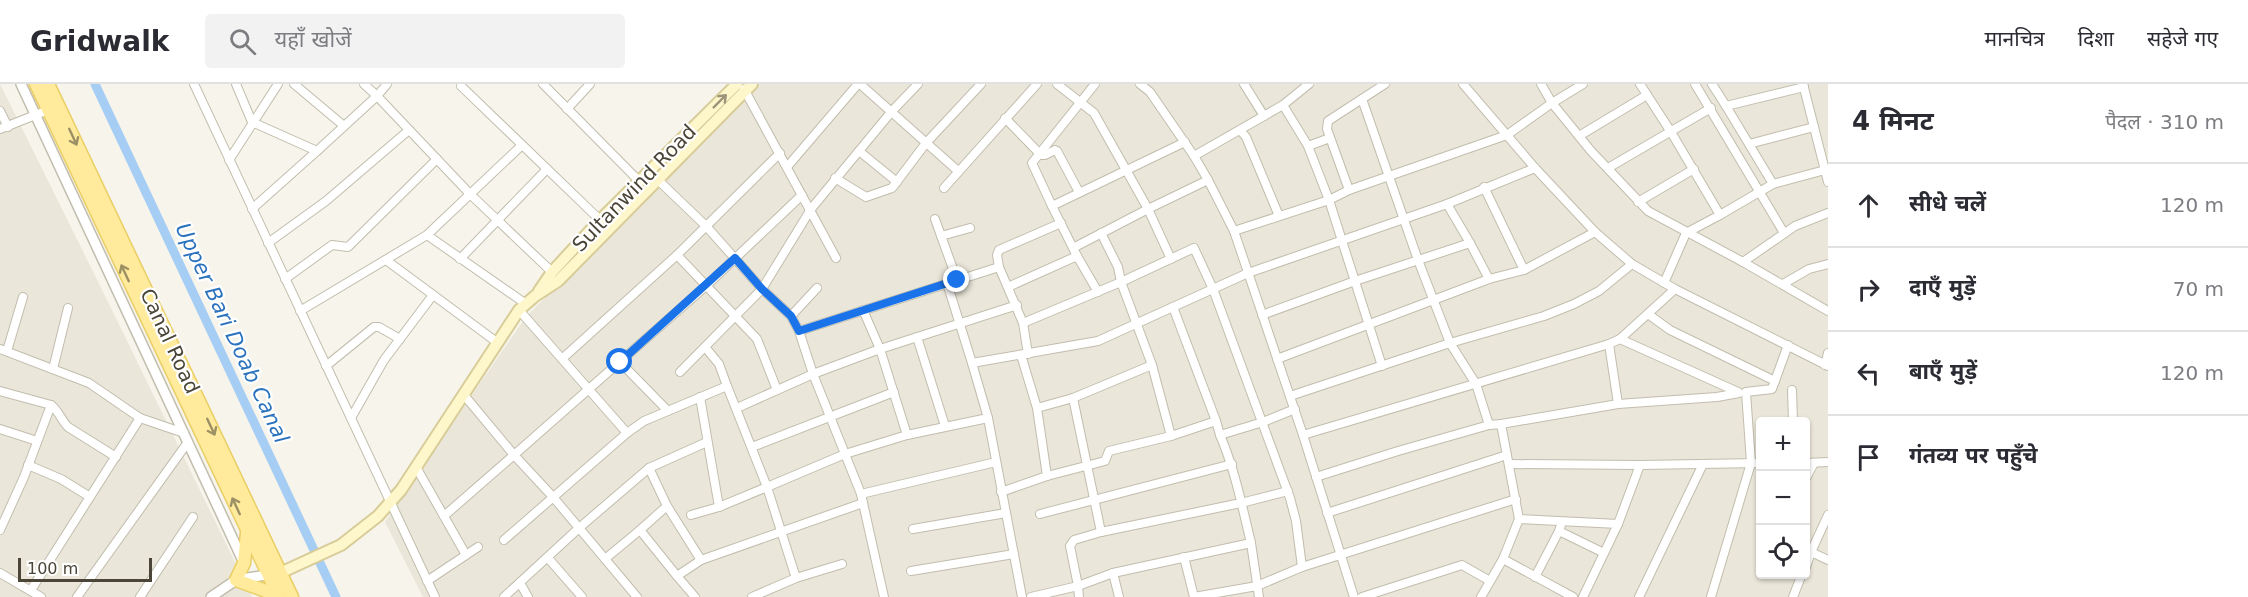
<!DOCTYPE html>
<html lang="hi">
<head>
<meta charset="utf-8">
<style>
  :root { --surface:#fff; --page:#f2f2f3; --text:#2b2b33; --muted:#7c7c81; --line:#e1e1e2 }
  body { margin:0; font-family:"DejaVu Sans","Noto Sans Devanagari",sans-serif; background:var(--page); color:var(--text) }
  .controls { position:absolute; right:18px; bottom:18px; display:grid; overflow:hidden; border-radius:6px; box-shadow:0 2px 4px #0004 }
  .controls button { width:54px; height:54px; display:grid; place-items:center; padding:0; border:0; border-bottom:2px solid var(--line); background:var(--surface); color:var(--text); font:30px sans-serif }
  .scale { position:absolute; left:18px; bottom:15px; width:134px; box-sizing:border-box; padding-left:6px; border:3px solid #4b4538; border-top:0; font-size:16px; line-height:21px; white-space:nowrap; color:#4b4538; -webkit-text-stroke:4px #fff; paint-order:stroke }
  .stop { position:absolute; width:18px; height:18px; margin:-14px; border:4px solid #1a73e8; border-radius:50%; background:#fff }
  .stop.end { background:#1a73e8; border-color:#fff; box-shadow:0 2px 6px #0008 }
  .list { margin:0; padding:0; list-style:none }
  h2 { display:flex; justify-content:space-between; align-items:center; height:78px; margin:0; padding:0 24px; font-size:26px }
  h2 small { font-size:20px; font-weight:400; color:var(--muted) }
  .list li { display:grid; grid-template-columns:39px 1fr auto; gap:18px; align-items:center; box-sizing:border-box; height:84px; padding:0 24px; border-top:2px solid var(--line) }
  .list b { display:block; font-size:22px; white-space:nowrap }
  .list em { font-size:20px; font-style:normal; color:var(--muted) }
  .icon { flex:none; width:33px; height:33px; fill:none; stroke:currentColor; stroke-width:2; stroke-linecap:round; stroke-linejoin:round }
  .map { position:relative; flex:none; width:1828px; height:513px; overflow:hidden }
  header { display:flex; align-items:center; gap:36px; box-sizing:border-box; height:84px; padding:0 30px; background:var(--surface); border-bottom:2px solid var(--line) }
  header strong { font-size:28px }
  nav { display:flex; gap:33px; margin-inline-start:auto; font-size:21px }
  .search { width:420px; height:54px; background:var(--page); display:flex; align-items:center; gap:15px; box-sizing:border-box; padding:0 21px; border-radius:6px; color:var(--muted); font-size:22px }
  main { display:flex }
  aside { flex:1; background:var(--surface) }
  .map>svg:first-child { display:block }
  .residential { fill:#eae6d9; fill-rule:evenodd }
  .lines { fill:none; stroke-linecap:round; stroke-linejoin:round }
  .canal { stroke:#a6cdf4; stroke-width:9 }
  .minor-casing { stroke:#c2bdad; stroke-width:10 }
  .tertiary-casing { stroke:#c2bdad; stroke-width:12 }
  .secondary-casing { stroke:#d8cc99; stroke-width:14 }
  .primary-casing { stroke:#eace65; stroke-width:15 }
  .minor { stroke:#fff; stroke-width:8 }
  .tertiary { stroke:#fff; stroke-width:9 }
  .secondary { stroke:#fff7cc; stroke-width:10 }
  .primary { stroke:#ffeb9b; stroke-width:12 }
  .oneway { stroke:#9c957b }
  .oneway2 { stroke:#9c9065 }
  .route { stroke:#1a73e8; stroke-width:8 }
  .labels { text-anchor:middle; stroke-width:4.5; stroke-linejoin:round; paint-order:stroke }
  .street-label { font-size:20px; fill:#4b4538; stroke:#fff }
  .water-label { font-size:21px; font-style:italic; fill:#2b72bd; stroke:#fff }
</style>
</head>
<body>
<header>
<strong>Gridwalk</strong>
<div class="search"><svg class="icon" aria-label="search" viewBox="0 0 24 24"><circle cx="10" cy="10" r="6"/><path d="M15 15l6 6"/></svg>यहाँ खोजें</div>
<nav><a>मानचित्र</a><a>दिशा</a><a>सहेजे गए</a></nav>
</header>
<main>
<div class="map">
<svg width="1828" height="513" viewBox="0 0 1828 513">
  <rect width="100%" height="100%" fill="#f6f4eb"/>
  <g class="residential">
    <path d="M0,0L108,218L252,513H0Z"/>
    <path d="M752,0H1828V513H423L385,438L525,234ZM1760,338H1806V490H1760Z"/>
  </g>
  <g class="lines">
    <path class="canal" d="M95,0L336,513"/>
    <defs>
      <g id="minor">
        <path d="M194,0L435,513"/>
        <path d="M236,0L252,38L317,67L377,12L364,0"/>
        <path d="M294,0L344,42"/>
        <path d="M387,0L377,12L470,110L552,188"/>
        <path d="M543,0L639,97"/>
        <path d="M860,0L958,87"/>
        <path d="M1057,0L1094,29L1148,125L1208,96L1194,72L1283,21L1309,0"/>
        <path d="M1140,0L1150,8L1194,72"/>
        <path d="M1244,0L1264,32"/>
        <path d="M1463,0L1535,84L1595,148L1632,180L1675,205L1828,282"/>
        <path d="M1541,0L1552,19L1591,67L1648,127L1743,178L1795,142L1828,129"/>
        <path d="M1640,0L1671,48L1720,131L1686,149L1664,199"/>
        <path d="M1695,0L1784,149"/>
        <path d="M1712,0L1726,22L1804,3"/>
        <path d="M1803,0L1828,98"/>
        <path d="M461,2L600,136"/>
        <path d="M744,5L836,174"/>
        <path d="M1362,15L1418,176L1450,259L1476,300L1489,341"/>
        <path d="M1283,21L1308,62L1329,116L1382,282"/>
        <path d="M1726,22L1773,100"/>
        <path d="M567,25L590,0"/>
        <path d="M0,27L8,43"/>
        <path d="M1005,34L1041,71H1045L1055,66L1057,67L1079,108"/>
        <path d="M0,45L48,26"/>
        <path d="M1240,46L1246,53L1279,132"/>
        <path d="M1579,52L1647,11"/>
        <path d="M1749,60L1814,43"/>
        <path d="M1308,62L1330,54"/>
        <path d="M859,67L897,98"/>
        <path d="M229,76L278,0"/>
        <path d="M787,83L858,0"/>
        <path d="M1608,84L1711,24"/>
        <path d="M835,94L866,113L892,104L926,59L981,0"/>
        <path d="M658,96L706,142L762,205L680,288"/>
        <path d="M1208,96L1234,147L1329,116L1349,106L1507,51L1552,19L1583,0"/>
        <path d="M1484,103L1524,186"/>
        <path d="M944,104L1037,0"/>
        <path d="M1349,106L1327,45L1328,37L1385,0"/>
        <path d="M1638,118L1694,85"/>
        <path d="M1447,120L1470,159"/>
        <path d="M1052,122L1032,79L1095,0"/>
        <path d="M252,125L317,67"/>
        <path d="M1720,131L1773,100L1825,86"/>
        <path d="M935,135L957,196"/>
        <path d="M1234,147L1303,351L1609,260L1620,255L1675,205"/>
        <path d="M1101,149L1118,183L1121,198L1194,164L1213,205L1290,414L1296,437L1302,483"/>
        <path d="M427,151L526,220"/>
        <path d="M941,152L970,144"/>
        <path d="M268,159L326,117L409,46"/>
        <path d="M1073,164L1148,125L1171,175"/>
        <path d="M677,171L757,255L777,306"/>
        <path d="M1077,172L1098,208"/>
        <path d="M460,175L547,85"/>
        <path d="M386,176L498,259"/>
        <path d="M1743,178L1828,227"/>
        <path d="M999,183L997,171L999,166L1061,139"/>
        <path d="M285,195L332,161L348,163L437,75"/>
        <path d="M947,199L972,279"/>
        <path d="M1783,200L1809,185L1828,180"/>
        <path d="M1008,203L1077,172L1052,122L1185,58"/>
        <path d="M1173,223L1216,337"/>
        <path d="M519,226L627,349L644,337L727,302L767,403L845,370L907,351L988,334L972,279L1098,257L1248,189L1447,120L1535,84"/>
        <path d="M863,226L880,265L1017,221"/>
        <path d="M300,227L427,151L522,61"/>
        <path d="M1648,230L1670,246L1775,297"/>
        <path d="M1262,231L1355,197L1470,159L1489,195"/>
        <path d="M791,232L817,204"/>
        <path d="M1023,239L1121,198L1152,281L1171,352L1216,337L1220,351L1263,338L1295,325"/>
        <path d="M799,247L999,183L1023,239L1028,270"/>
        <path d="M917,253L945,342"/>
        <path d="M1620,255L1738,308"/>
        <path d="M1609,260L1618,320"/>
        <path d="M705,263L719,280L727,302"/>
        <path d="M0,265L89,299L140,334L184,349"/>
        <path d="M7,267L23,213"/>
        <path d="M1021,271L1037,324L1073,314L1152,281"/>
        <path d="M563,274L677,171L780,69"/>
        <path d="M1277,275L1489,195L1524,186L1595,148"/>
        <path d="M620,278L668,327"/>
        <path d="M1825,281L1828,269"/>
        <path d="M326,282L374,243H379L400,255"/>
        <path d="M53,285L68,224"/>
        <path d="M1792,306L1793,338"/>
        <path d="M0,307L51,321C59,327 61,336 68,343L116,373"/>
        <path d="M464,311L514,371L707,201L802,111"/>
        <path d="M1290,312L1450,259L1544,232L1574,220L1599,207L1632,180"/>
        <path d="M700,313L719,423L767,403L796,494L842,480"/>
        <path d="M1073,314L1101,448"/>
        <path d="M737,324L813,290L880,265L907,351"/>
        <path d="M1037,324L1047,392"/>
        <path d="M351,334L384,276L433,211"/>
        <path d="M988,334L1022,513"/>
        <path d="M1501,340L1618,320L1717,313L1739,309"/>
        <path d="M0,345L37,357"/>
        <path d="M1220,351C1235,386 1242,422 1251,459L1113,489L1078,502L1070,462L1074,456L1101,448L1241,419L1288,407"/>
        <path d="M1303,351L1354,513"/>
        <path d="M752,363L894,308"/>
        <path d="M1806,379L1828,378"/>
        <path d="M1509,380L1640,381"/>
        <path d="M28,381L61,395L90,413"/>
        <path d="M416,383L466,471"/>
        <path d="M649,384L667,422L701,476"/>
        <path d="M1316,393L1398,367L1489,341L1501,340L1519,435"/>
        <path d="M1806,394L1814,379"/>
        <path d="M1001,408L1047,392L1105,377L1109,367L1171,352"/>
        <path d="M861,410L996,378"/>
        <path d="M667,422L640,446L677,492"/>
        <path d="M1327,429L1507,371"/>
        <path d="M1040,430L1232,380"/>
        <path d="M691,431L719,423"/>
        <path d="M1828,431L1811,468L1828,476"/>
        <path d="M444,432L514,371L553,413L637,513"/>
        <path d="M1562,438L1559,447L1604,469"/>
        <path d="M913,445L1006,429"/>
        <path d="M0,446L24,393L51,321"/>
        <path d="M504,456L627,349"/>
        <path d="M1251,459L1259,513"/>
        <path d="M1806,465L1811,468L1806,483"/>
        <path d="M1184,473L1194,513"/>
        <path d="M548,474L582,513"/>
        <path d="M605,475L640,446"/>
        <path d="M1503,475L1573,513"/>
        <path d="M911,487L1014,470"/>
        <path d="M0,489L41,513"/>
        <path d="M1113,489L1119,513"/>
        <path d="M1535,493L1559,447"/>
        <path d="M427,497L478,463"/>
        <path d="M520,499L528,513"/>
        <path d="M31,506L140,334"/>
        <path d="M77,513L188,358"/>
        <path d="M140,513L193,433"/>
        <path d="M504,513L579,444L649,384L707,358"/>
        <path d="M695,513L677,492L701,476L863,419"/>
        <path d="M752,513L796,494"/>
        <path d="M884,513L861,410L813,290L799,247L791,232L762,205L811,125L892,27L918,0"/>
        <path d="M1031,513L1078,502L1079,513"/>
        <path d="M1194,513L1257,502L1302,483L1516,415"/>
        <path d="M1362,513L1462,481L1490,497"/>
        <path d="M1481,513L1503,475L1519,435L1618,440L1640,381L1760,379"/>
        <path d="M1583,513L1618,440"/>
        <path d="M1639,513L1703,380"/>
        <path d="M1711,513L1751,379L1746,308L1772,305L1788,261"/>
        <path d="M1793,513L1802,490"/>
      </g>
      <g id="tertiary">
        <path d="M21,0L244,479"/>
        <path d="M211,513L236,496L272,490"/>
      </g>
      <g id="secondary">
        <path d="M539,207L552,188L600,136L737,0"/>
        <path d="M280,489L341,461L378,432L401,406L519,226L535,212L558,197L752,0"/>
      </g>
      <g id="primary">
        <path d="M36,0L279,513"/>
        <path d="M48,0L292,513"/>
        <path d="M247,449L244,479L236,496L266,507L273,513"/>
      </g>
    </defs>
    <use href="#minor" class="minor-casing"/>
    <use href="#tertiary" class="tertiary-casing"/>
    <use href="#secondary" class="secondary-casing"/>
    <use href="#primary" class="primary-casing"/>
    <use href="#minor" class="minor"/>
    <use href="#tertiary" class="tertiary"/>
    <use href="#secondary" class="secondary"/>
    <use href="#primary" class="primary"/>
  </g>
  <defs><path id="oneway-shaft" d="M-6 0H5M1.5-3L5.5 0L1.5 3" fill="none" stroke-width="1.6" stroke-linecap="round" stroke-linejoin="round" transform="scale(1.5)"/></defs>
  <use class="oneway" href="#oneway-shaft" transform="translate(720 17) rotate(-45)"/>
  <g class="oneway2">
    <use href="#oneway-shaft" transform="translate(73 53) rotate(65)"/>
    <use href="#oneway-shaft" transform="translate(125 189) rotate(-115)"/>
    <use href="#oneway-shaft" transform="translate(211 343) rotate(65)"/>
    <use href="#oneway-shaft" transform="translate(236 422) rotate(-115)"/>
  </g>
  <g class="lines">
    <path class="route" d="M620,278L735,174L762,205L791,232L799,247L957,196"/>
  </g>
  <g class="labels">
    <g class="street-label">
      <text transform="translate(634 104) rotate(-46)" y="7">Sultanwind Road</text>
      <text transform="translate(170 257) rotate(65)" y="7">Canal Road</text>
    </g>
    <g class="water-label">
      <text transform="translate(232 249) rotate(65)" y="7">Upper Bari Doab Canal</text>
    </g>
  </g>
</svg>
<div class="controls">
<button>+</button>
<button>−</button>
<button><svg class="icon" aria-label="locate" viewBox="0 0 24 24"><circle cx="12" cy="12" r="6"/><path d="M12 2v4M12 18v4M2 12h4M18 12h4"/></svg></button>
</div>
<div class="scale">100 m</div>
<div class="stop" style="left:620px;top:278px"></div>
<div class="stop end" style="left:957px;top:196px"></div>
</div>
<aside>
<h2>4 मिनट<small>पैदल · 310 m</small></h2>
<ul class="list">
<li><svg class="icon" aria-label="ahead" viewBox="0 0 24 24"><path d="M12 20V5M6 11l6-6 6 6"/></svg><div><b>सीधे चलें</b></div><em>120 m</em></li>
<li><svg class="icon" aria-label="right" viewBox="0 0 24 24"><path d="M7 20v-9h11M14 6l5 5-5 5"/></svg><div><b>दाएँ मुड़ें</b></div><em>70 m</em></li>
<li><svg class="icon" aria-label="left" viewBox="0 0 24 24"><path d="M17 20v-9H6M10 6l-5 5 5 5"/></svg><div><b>बाएँ मुड़ें</b></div><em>120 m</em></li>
<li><svg class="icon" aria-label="arrive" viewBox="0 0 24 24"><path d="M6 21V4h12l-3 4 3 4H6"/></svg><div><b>गंतव्य पर पहुँचे</b></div></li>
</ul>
</aside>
</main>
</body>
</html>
